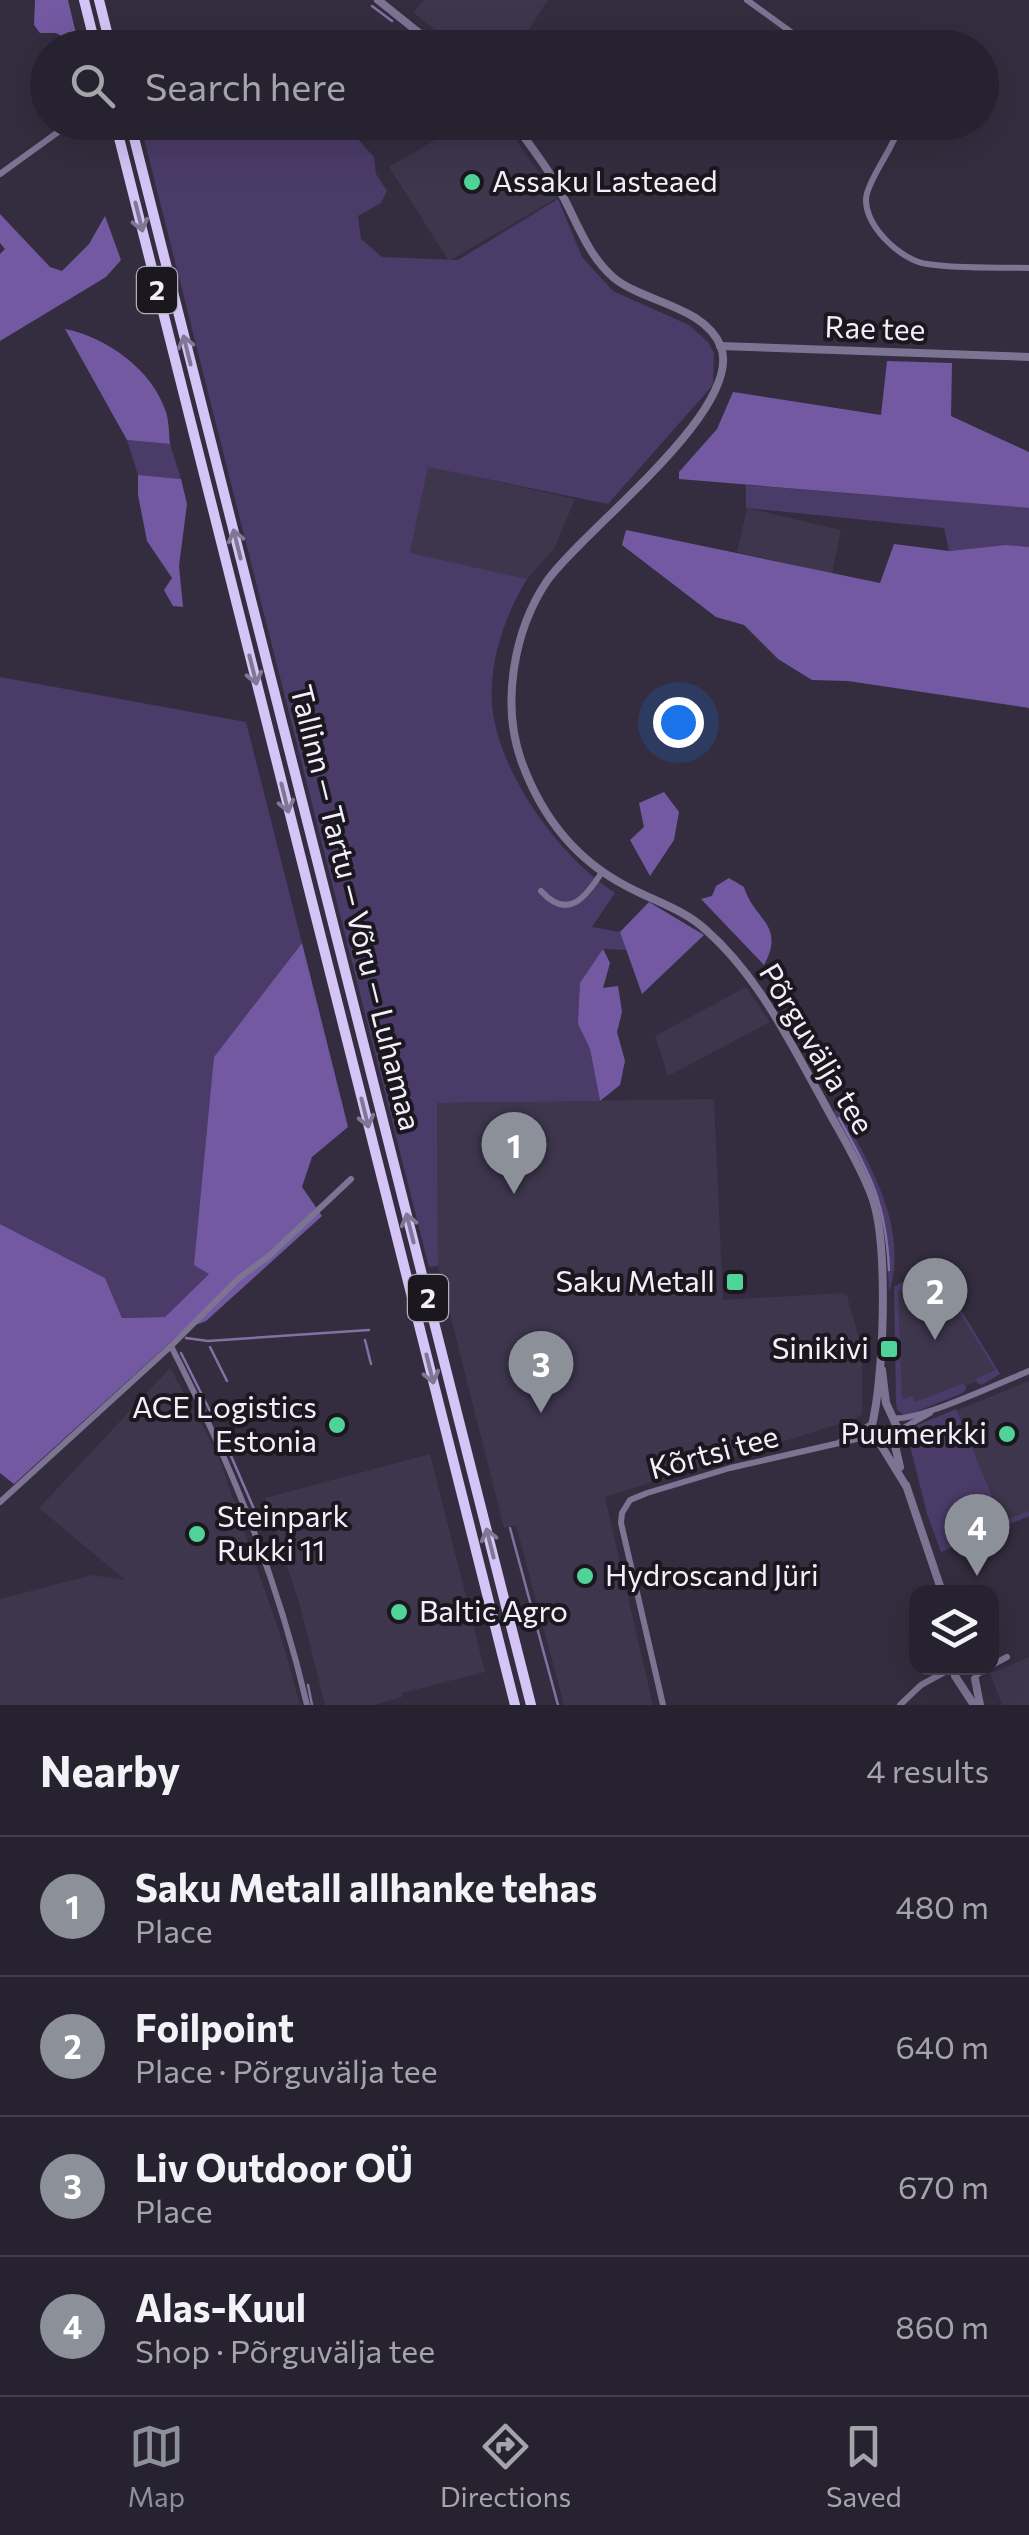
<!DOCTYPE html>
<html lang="en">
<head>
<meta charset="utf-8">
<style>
  :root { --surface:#26222f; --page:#322f3b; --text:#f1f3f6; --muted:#a4a4aa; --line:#423f4b; --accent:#8c9099 }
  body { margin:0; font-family:Commissioner,sans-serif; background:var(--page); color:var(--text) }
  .controls { position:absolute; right:30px; bottom:30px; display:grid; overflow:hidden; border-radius:20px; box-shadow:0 10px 40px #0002 }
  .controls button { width:90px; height:90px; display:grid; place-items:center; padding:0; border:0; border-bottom:2px solid var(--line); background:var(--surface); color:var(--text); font:50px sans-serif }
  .you { position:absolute; left:678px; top:722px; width:35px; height:35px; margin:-25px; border:8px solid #fff; border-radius:50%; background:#1a73e8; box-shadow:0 0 0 15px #1a73e833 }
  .badge { display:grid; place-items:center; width:65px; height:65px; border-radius:50%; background:var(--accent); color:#fff; font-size:32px; font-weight:700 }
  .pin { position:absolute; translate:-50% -82px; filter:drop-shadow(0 2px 5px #0008) }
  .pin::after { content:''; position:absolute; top:52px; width:35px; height:30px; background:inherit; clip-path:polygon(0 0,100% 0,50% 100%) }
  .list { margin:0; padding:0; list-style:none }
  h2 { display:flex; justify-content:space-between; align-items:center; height:130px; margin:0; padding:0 40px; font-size:42px }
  h2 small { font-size:32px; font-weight:400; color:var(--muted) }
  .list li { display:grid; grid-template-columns:65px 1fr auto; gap:30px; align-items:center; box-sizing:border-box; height:140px; padding:0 40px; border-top:2px solid var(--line) }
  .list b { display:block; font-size:38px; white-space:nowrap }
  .list p { margin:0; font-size:32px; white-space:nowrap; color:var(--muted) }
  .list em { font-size:32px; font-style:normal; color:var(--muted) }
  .icon { flex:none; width:55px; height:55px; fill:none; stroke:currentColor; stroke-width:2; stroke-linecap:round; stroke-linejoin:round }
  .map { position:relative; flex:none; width:1029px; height:1705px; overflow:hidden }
  .search { position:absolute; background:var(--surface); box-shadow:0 10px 40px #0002; left:30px; right:30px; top:30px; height:110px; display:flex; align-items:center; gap:25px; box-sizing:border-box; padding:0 35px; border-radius:55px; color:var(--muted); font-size:38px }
  .sheet { height:690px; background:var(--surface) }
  nav { display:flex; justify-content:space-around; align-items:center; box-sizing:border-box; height:140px; border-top:2px solid var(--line); background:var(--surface); font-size:28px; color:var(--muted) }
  nav a { display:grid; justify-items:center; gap:5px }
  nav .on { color:var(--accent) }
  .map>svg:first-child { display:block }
  .built { fill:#3d364d }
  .green { fill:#4b3b68 }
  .forest { fill:#7359a1 }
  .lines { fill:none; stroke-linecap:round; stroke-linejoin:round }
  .stream { stroke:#8471a4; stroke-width:2.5 }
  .minor { stroke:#7d7393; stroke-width:6 }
  .tertiary { stroke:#7d7393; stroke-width:8 }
  .trunk { stroke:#d4c5f6; stroke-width:10 }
  .oneway { stroke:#807795 }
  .poi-dot { fill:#50d398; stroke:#1a171f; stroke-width:4 }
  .labels { text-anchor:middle; stroke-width:8; stroke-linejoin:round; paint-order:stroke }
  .shield { fill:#1a171f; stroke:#b1aeb8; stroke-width:2.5 }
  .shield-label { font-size:28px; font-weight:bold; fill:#f2effa }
  .poi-label { font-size:30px; fill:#f2effa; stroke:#1a171f; text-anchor:start }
  .street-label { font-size:30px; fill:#f2effa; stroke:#1a171f }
</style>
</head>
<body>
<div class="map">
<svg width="1029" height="1705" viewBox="0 0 1029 1705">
  <rect width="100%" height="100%" fill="#332d3f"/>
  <g class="built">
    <path d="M424,0H548L517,48L456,47L413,12Z"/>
    <path d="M464,123H493L500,130L506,126L557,198L449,261L389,167Z"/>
    <path d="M428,466L575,499L554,549L527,579L410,554Z"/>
    <path d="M747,508L841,530L832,574L737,552Z"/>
    <path d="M746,987L770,1022L668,1076L655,1036Z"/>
    <path d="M714,1099L723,1300L843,1293L847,1296L862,1348V1414L855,1419L605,1497L653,1705H564L516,1525L504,1528L438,1266L437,1103Z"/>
    <path d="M933,1264L997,1373L912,1408L899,1402L895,1287Z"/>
    <path d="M170,1368L217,1452L283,1643L300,1705H0V1599L92,1575L125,1580L39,1508Z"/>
    <path d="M1029,1381V1516L941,1552L907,1431Z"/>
    <path d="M430,1454L485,1672L402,1693V1697L374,1705H325L300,1606L265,1498Z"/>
    <path d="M1029,1657V1705H1002L990,1673Z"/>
  </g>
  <g class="green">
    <path d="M162,122L343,123L374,157L376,174L387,191L381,203L358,216L361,239L382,257L458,260L558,199L582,257L613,291L689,325L708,342L714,353L713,385L608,504L428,467L410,553L527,579C503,619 485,671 494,719C506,782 561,858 615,893L592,927L620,932L628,950L603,949L578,1024L590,1049L600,1101L437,1103L438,1266L429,1267L140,123H155L156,126Z"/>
    <path d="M127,440L170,444L181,479L138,475Z"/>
    <path d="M746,485L1029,508V547L1006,545L949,551L944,528L746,508Z"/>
    <path d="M0,677L246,722L302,943L214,1057L209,1274L165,1317L122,1318L105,1278L0,1224Z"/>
    <path d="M838,1107C868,1161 910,1228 889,1292L886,1233L879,1202L834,1112Z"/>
    <path d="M933,1264L1000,1374L982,1385L977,1383L976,1379L995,1370L934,1270L898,1292L902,1399L912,1396L915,1402L964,1383L966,1388L963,1393L905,1416L897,1410L896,1401L894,1287Z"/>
    <path d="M956,1409L1002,1521L1029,1511V1516L941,1552L927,1514L906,1430Z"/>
  </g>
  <g class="forest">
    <path d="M35,0H68L77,38L72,42L56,33H40L34,25Z"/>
    <path d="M0,214L50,267L62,271L89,244L105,216L121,260L106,277L0,341V254L5,249L0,243Z"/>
    <path d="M65,329C106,337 152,369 166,412C169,422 169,434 170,444L127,440Z"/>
    <path d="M887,361L952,363L951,416L1029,452V508L679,479V472L717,429L733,392L881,415Z"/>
    <path d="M138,475L181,479L187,504L179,566L183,607L173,606L164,590L172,578L147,541L138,495Z"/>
    <path d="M626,530L880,583L894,544L949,551L1006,545L1029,547V708L848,681L812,680L778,659L744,625L716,617L622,545Z"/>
    <path d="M664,792L679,812L674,840L650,876L630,840L644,827L639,803Z"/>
    <path d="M729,878L744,887C754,920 786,925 764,965L701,899L712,896L716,886Z"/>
    <path d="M649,902L704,935L642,994L620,932Z"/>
    <path d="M302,943L348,1127L312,1157L302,1187L322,1216L206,1321L185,1329L14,1484L0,1473V1224L105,1278L122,1318L165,1317L209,1274L194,1265L214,1057Z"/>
    <path d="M603,949L610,963L603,988L618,986L622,1012L617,1032L625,1061L620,1085L600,1101L590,1049L578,1024L580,983Z"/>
  </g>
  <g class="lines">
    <g class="stream">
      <path d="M372,6L392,21"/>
      <path d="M839,1118C871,1175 886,1204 889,1270"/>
      <path d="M186,1338L208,1341L369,1330"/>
      <path d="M365,1340L371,1364"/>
      <path d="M210,1347L227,1381"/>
      <path d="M181,1353L214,1419"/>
      <path d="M225,1442L260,1523"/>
      <path d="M510,1528L558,1705"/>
      <path d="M308,1685L312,1705"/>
    </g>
    <g class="minor">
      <path d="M747,0L813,48"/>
      <path d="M901,122C894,148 875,168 867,193C859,222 901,261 927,264C960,269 996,267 1029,268"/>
      <path d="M0,174L72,122"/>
      <path d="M541,891C568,921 586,897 602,872"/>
      <path d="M171,1346C231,1464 277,1576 307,1705"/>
      <path d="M893,1418C917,1422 1002,1382 1029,1371"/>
      <path d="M896,1432L930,1413"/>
      <path d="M841,1441L872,1424"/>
      <path d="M0,1502L171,1346L239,1278L269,1256L351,1179"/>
      <path d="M992,1665L1007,1657"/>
      <path d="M978,1674L986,1668"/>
      <path d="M663,1705L621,1523L622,1513L630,1500L647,1493L730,1468L874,1435"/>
      <path d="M900,1705L921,1685L952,1668"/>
    </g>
    <g class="tertiary">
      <path d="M378,0L438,48"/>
      <path d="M513,122C529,144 546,165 559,189C576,219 587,255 614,278C645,303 705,306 721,347C744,410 582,531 547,581C514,630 501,703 521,760C541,816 575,860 628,887C654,901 683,909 706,930C759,977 790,1042 824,1103C840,1133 860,1164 872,1197C889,1244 884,1382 871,1429L906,1486"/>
      <path d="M720,346L1029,357"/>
      <path d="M882,1370L886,1403L897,1427L895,1434L888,1439"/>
      <path d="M893,1437L900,1467"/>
      <path d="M906,1485L942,1592"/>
      <path d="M956,1668L955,1676L974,1705"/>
      <path d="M975,1679L980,1705"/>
    </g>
    <g class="trunk">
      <path d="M84,0L96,48"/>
      <path d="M99,0L111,48"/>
      <path d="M115,122L515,1705"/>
      <path d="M130,122L531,1705"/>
    </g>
  </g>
  <defs><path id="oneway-shaft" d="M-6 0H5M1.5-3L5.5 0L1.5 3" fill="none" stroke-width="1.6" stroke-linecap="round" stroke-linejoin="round" transform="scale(2.5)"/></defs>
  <g class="oneway">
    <use href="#oneway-shaft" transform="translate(139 217) rotate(76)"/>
    <use href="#oneway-shaft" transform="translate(187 350) rotate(-104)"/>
    <use href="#oneway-shaft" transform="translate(237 544) rotate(-104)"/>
    <use href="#oneway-shaft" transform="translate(253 670) rotate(76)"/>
    <use href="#oneway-shaft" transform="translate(285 798) rotate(76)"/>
    <use href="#oneway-shaft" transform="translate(365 1113) rotate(76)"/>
    <use href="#oneway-shaft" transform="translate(410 1228) rotate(-104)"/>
    <use href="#oneway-shaft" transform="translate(430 1369) rotate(76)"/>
    <use href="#oneway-shaft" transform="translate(490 1543) rotate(-104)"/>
  </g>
  <g class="poi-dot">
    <circle cx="472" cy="182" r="10"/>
    <rect x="725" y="1272" width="20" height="20" rx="5"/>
    <rect x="879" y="1339" width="20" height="20" rx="5"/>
    <circle cx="337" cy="1425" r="10"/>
    <circle cx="1007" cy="1434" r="10"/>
    <circle cx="197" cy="1534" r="10"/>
    <circle cx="585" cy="1576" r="10"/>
    <circle cx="399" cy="1612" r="10"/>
  </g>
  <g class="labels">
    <g class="shield">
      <rect x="137" y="267" width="40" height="46" rx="8"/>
      <rect x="408" y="1275" width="40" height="46" rx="8"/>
    </g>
    <g class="shield-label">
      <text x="157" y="300">2</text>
      <text x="428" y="1308">2</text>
    </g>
    <g class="poi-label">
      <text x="492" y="192">Assaku Lasteaed</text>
      <text x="715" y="1292" text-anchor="end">Saku Metall</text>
      <text x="869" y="1359" text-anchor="end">Sinikivi</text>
      <text x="317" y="1418" text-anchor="end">ACE Logistics<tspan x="317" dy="34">Estonia</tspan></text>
      <text x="987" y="1444" text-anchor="end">Puumerkki</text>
      <text x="217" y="1527">Steinpark<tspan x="217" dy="34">Rukki 11</tspan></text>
      <text x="605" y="1586">Hydroscand Jüri</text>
      <text x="419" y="1622">Baltic Agro</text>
    </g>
    <g class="street-label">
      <text transform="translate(875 329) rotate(2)" y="10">Rae tee</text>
      <text transform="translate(355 908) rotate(76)" y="10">Tallinn — Tartu — Võru — Luhamaa</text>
      <text transform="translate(816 1049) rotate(59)" y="10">Põrguvälja tee</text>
      <text transform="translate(714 1453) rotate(-15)" y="10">Kõrtsi tee</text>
    </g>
  </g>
</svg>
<div class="controls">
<button><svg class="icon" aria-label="layers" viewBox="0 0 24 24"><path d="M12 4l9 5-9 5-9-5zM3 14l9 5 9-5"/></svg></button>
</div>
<div class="you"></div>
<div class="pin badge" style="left:514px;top:1194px">1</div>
<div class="pin badge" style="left:935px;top:1340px">2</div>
<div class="pin badge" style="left:541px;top:1413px">3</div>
<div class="pin badge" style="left:977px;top:1576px">4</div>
<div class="search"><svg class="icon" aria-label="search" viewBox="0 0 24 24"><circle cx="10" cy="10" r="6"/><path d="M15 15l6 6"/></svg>Search here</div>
</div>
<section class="sheet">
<h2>Nearby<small>4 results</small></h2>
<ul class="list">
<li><span class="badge">1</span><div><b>Saku Metall allhanke tehas</b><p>Place</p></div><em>480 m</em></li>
<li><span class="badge">2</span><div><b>Foilpoint</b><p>Place · Põrguvälja tee</p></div><em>640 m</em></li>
<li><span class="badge">3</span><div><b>Liv Outdoor OÜ</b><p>Place</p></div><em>670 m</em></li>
<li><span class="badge">4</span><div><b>Alas-Kuul</b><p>Shop · Põrguvälja tee</p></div><em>860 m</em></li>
</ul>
</section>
<nav>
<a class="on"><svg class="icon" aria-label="map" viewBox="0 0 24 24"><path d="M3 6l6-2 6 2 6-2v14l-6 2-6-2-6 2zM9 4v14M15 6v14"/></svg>Map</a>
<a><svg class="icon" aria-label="directions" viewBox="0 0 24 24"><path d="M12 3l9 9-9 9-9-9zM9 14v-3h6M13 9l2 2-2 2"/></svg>Directions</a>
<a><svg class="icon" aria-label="saved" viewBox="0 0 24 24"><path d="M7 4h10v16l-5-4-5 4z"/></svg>Saved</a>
</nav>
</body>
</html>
